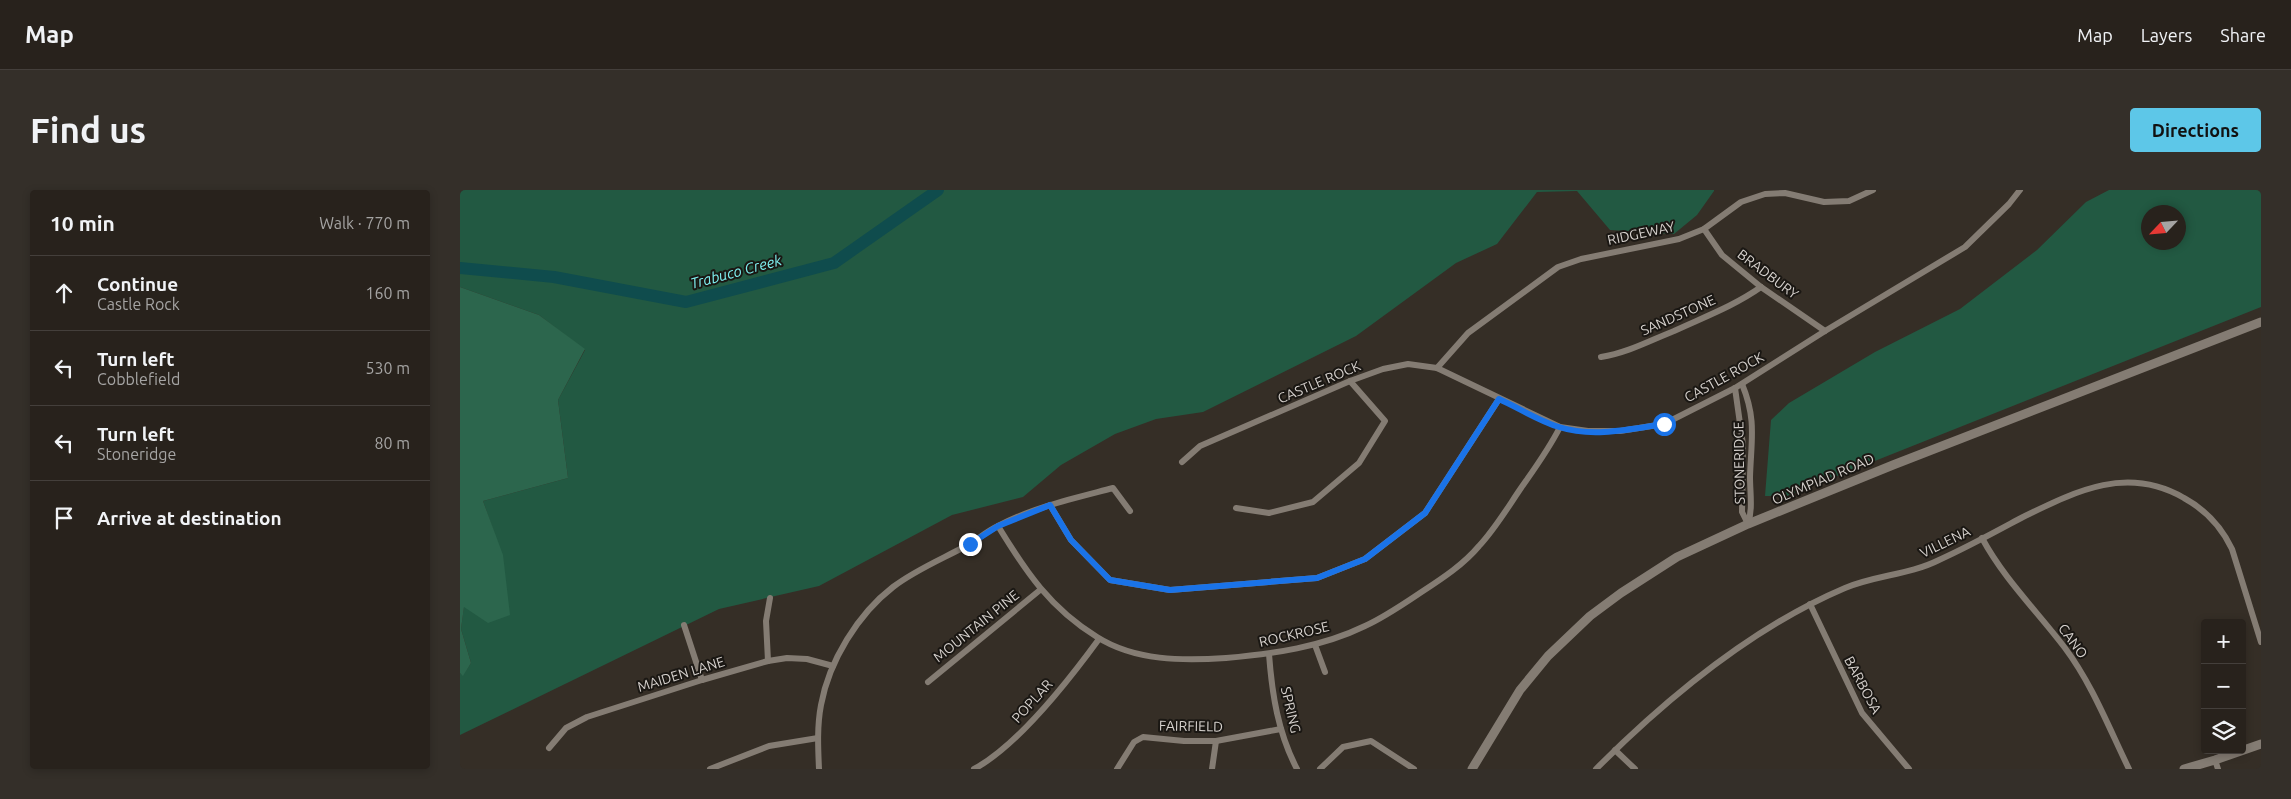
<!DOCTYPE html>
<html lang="en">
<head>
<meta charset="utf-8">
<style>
  :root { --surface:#28221c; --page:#342f29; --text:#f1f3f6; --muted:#a5a4a3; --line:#443f3b; --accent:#5dc7e8 }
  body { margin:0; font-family:Ubuntu,sans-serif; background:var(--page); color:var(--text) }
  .controls { position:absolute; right:15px; bottom:15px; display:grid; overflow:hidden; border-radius:5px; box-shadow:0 2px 8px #0003 }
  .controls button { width:45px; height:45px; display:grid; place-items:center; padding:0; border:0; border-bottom:1px solid var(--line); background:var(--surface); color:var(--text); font:25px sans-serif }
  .compass { position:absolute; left:1681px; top:15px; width:45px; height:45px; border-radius:50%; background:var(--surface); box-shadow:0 2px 8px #0003; rotate:244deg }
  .stop { position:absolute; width:15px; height:15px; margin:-11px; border:4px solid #1a73e8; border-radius:50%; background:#fff }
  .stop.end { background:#1a73e8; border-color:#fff; box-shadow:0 1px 5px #0008 }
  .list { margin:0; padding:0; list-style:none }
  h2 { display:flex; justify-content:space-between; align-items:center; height:65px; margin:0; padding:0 20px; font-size:21px }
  h2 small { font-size:16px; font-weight:400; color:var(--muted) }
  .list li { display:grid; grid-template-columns:32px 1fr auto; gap:15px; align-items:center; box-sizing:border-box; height:75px; padding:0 20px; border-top:1px solid var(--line) }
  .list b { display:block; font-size:19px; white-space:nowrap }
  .list p { margin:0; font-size:16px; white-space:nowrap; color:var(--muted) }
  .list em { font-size:16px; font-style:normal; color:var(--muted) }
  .icon { flex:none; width:28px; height:28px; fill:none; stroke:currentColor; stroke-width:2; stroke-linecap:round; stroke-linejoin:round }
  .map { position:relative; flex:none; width:1801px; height:579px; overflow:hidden; border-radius:5px }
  header { display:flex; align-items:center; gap:30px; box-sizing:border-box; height:70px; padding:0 25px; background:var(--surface); border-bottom:1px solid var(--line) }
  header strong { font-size:24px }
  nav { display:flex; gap:28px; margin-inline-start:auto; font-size:18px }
  .intro { display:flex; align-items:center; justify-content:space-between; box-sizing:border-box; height:120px; padding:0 30px }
  h1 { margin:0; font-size:35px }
  .button { padding:12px 22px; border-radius:5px; background:var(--accent); color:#111; font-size:18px; font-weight:700 }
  main { display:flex; gap:30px; padding:0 30px }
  aside { flex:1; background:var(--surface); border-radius:5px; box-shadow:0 2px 8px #0003 }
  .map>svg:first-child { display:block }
  .green { fill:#225942; fill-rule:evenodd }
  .forest { fill:#2c664d }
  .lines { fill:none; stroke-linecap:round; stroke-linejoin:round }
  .river { stroke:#0f4c4d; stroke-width:12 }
  .street { stroke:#847c73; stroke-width:6 }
  .secondary { stroke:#847c73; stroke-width:9 }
  .route { stroke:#1a73e8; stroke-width:6 }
  .labels { text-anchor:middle; stroke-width:4; stroke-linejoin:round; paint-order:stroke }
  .street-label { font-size:14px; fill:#d6d1cd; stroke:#1a1713 }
  .water-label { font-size:15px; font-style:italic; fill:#7eefef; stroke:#1a1713 }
</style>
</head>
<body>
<header>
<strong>Map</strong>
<nav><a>Map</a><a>Layers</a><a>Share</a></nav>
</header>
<div class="intro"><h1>Find us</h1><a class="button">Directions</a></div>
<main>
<aside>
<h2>10 min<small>Walk · 770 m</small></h2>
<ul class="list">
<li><svg class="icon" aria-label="ahead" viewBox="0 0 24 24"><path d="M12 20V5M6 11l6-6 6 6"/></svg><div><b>Continue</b><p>Castle Rock</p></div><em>160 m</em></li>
<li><svg class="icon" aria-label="left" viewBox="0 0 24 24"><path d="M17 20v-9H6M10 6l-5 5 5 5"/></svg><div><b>Turn left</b><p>Cobblefield</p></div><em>530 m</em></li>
<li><svg class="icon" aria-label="left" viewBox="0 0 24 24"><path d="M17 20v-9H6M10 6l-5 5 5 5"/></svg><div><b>Turn left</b><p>Stoneridge</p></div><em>80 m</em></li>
<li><svg class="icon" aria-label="arrive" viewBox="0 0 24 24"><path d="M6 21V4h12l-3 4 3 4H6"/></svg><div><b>Arrive at destination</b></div></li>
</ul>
</aside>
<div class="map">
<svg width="1801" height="579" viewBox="0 0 1801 579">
  <rect width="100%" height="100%" fill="#352e26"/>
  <g class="green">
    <path d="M0,0H1254V1L1237,25L1214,44L1150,40L1117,1L1077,2L1037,54L996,73L896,146L743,222L696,229L655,244L601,275L563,307L492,325L359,396L259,419L0,545V483L3,485L11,473L1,439L4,416L42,365L23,311L108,288L98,210L125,160L79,125L0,97Z"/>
    <path d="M1649,0H1801V117L1327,306H1305L1311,230L1329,213L1415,162L1500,119L1577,60L1626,12ZM1688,22H1718V52H1688Z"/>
  </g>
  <path class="forest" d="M0,97L79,125L125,159L98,210L108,288L23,311L43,365L50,425L28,433L4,417L1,439L11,473L3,486L0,483Z"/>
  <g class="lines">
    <path class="river" d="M0,78L94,87L226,112L374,73L478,0"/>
    <g class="street">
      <path d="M1244,39L1262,65L1301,97L1365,141"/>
      <path d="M1141,167C1167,163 1189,151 1214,141C1244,127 1274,116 1301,97"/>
      <path d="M977,178L1008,143L1098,77L1121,69L1219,49L1244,39L1281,12L1305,4L1325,3L1364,12L1389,11L1413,0"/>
      <path d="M1282,194C1297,230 1291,251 1290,287C1290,303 1293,318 1288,334"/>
      <path d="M1275,198L1283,255L1282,322L1288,334"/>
      <path d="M722,272L740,256L890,191L923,179L948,174L977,178L1100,237L1128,241H1160L1204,234L1275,198L1365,141L1505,57L1549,14L1560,0"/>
      <path d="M590,315L611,350L650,390L710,400L857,388L905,369L965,323L1039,209"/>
      <path d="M776,318L809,323L853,312L899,273L925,231L890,191"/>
      <path d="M538,336C566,382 590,418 637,447C675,471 723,471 766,468C813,464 862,457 905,436C925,427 945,413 963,401C983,388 1004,374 1019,356C1035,339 1048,317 1061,298C1075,278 1089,259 1100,237"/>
      <path d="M1522,348C1544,389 1577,421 1605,458C1632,494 1649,538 1669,579"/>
      <path d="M1350,414L1402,523L1449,579"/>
      <path d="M224,435L242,490"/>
      <path d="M855,455L865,482"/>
      <path d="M809,464C812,504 818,543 837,579"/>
      <path d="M308,471L306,431L310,408"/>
      <path d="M468,492L580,400"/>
      <path d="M89,558L106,538L127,527L242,490L308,471L327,468L347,469L373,476"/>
      <path d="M1155,560L1175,579"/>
      <path d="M1755,570L1758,579"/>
      <path d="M250,579L309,556L358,548"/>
      <path d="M359,579C358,557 357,536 361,515C369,471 398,424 433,397C455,380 482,369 506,356C517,350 527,341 538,336C574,317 615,308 653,298L670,321"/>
      <path d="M514,579C559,555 609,490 639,449"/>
      <path d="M657,579L674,552L683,547L724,551H756L821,539"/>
      <path d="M752,579L756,551"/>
      <path d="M860,579L883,557L911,551L954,579"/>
      <path d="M1136,579C1207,508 1293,437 1385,398C1416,385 1449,385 1479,370C1508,357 1535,342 1563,327C1616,301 1667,275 1724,308C1746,320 1761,336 1772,359L1801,452"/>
    </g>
    <g class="secondary">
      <path d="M1012,579L1060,500L1088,466L1130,426L1161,403L1217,367L1288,334L1433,275L1801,132"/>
      <path d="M1724,579L1755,570L1801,554"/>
    </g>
  </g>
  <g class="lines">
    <path class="route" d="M510,354L538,336L590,315L611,350L650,390L710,400L857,388L905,369L965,323L1039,209C1059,218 1079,231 1099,237C1133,248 1171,239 1204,234"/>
  </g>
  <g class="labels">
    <g class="street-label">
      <text transform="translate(1181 43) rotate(-12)" y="5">RIDGEWAY</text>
      <text transform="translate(1308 84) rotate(37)" y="5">BRADBURY</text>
      <text transform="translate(1218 125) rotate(-24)" y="5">SANDSTONE</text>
      <text transform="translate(1264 187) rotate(-29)" y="5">CASTLE ROCK</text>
      <text transform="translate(859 192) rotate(-23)" y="5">CASTLE ROCK</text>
      <text transform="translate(1279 273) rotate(-91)" y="5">STONERIDGE</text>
      <text transform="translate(1363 289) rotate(-23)" y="5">OLYMPIAD ROAD</text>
      <text transform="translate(1485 352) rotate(-26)" y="5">VILLENA</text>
      <text transform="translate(516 436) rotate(-39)" y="5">MOUNTAIN PINE</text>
      <text transform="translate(834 444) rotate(-13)" y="5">ROCKROSE</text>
      <text transform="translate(1613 451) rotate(54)" y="5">CANO</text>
      <text transform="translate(221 484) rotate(-17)" y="5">MAIDEN LANE</text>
      <text transform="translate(1403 495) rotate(62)" y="5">BARBOSA</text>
      <text transform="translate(572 511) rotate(-48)" y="5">POPLAR</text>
      <text transform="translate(831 520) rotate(77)" y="5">SPRING</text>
      <text transform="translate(731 536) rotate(1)" y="5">FAIRFIELD</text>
    </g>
    <g class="water-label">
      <text transform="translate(276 82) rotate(-15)" y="5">Trabuco Creek</text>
    </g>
  </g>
</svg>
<div class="controls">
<button>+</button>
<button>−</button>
<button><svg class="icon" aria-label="layers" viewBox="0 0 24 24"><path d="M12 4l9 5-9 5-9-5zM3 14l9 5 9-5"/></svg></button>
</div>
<svg class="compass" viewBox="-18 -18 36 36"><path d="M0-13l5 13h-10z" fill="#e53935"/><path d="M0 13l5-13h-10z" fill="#a5a4a3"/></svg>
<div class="stop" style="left:1204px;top:234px"></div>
<div class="stop end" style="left:510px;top:354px"></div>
</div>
</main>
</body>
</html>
